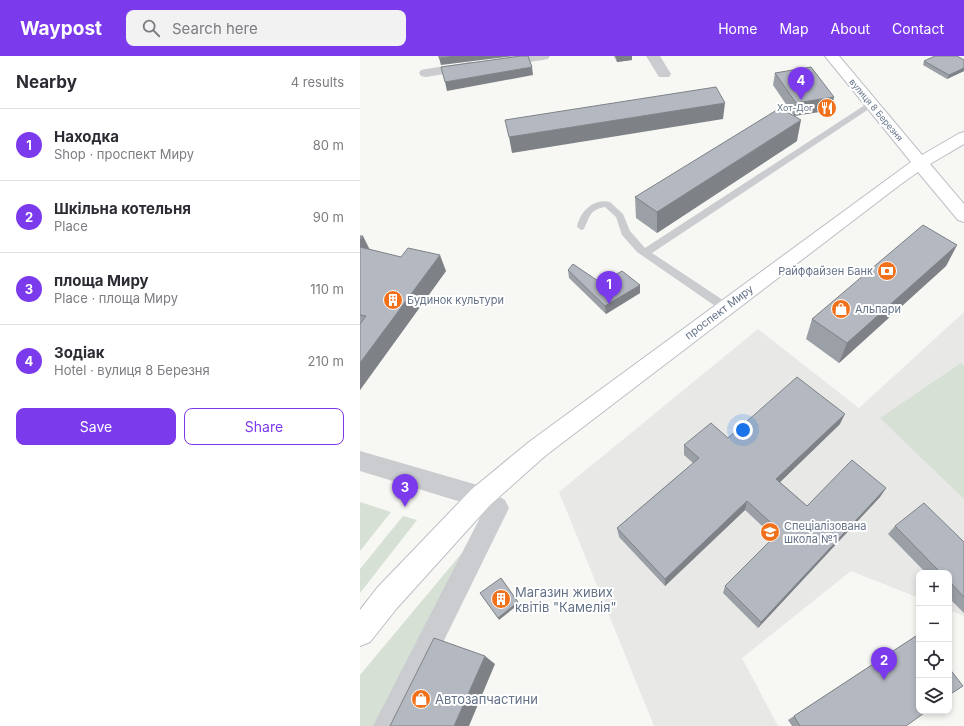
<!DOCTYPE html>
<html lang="en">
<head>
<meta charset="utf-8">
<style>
  :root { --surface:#fff; --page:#f2f2f3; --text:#2b2b33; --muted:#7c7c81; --line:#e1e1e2; --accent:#7c3aed }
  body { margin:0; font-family:Inter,sans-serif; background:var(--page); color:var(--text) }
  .controls { position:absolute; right:12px; bottom:12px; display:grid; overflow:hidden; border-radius:8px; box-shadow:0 2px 6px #0003 }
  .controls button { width:36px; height:36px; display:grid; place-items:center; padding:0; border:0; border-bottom:1px solid var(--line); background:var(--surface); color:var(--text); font:20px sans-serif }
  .you { position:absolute; left:383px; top:374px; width:14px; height:14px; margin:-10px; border:3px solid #fff; border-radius:50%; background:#1a73e8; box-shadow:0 0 0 6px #1a73e833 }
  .badge { display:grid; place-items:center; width:26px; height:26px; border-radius:50%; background:var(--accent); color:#fff; font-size:13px; font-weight:700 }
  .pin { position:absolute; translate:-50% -33px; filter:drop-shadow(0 1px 2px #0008) }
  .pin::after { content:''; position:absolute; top:21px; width:14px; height:12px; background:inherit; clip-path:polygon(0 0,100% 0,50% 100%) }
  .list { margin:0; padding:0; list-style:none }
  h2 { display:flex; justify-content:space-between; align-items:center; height:52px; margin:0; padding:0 16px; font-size:17px }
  h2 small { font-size:13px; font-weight:400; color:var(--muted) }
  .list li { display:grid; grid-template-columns:26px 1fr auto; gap:12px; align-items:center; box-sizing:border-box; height:72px; padding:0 16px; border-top:1px solid var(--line) }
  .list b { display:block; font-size:15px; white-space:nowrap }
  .list p { margin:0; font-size:13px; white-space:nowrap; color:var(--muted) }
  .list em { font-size:13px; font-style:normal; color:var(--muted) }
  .actions { display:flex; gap:8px; padding:12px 16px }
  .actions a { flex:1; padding:9px 0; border:1px solid var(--accent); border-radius:8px; text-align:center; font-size:14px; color:var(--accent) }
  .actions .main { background:var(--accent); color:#fff }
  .icon { flex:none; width:22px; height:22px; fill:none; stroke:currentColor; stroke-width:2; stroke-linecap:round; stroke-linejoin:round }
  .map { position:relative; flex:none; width:604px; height:670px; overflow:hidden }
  header { display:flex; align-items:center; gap:24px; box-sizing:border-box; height:56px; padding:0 20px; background:var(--accent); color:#fff }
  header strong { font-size:19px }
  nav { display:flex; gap:22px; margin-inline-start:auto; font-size:14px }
  .search { width:280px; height:36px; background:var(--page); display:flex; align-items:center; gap:10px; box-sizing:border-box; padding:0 14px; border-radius:8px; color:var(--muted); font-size:15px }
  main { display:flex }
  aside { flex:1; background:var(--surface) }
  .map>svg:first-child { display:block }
  .built { fill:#e8e8e7 }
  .green { fill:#d7e0d5 }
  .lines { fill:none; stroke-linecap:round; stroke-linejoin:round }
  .secondary-casing { stroke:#bbbfc5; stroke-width:2 }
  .lane { fill:#caccd0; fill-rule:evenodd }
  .street { fill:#caccd0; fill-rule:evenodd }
  .secondary { fill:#fff; fill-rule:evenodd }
  .wall { fill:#9b9fa6 }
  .shaded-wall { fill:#7e8287 }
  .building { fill:#b4b9c1; stroke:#7e8287 }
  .labels { text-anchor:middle; stroke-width:4; stroke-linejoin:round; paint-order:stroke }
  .far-poi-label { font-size:9px; fill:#647288; stroke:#fff; text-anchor:end }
  .far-street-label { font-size:9px; fill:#647288; stroke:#fff }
  .poi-label { font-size:11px; fill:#647288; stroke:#fff; text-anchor:start }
  .street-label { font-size:11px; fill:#647288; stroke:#fff }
  .near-poi-label { font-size:13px; fill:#647288; stroke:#fff; text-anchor:start }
</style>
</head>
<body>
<header>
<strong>Waypost</strong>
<div class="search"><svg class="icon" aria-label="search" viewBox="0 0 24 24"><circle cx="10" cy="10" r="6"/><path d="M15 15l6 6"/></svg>Search here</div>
<nav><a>Home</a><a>Map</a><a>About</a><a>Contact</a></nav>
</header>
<main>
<aside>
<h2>Nearby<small>4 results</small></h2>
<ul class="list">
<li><span class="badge">1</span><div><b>Находка</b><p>Shop · проспект Миру</p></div><em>80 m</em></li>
<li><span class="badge">2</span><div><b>Шкільна котельня</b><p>Place</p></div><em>90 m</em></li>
<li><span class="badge">3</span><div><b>площа Миру</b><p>Place · площа Миру</p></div><em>110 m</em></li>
<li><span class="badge">4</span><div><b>Зодіак</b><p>Hotel · вулиця 8 Березня</p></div><em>210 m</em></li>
</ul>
<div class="actions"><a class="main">Save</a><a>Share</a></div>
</aside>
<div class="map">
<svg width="604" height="670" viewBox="0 0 604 670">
  <rect width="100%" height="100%" fill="#f7f8f4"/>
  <path class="built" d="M604,256V560L589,554V517H559V542L491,515L382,602L418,670H294L199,436L398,273L499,352Z"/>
  <g class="green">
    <path d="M601,307L604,310V443L520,362Z"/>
    <path d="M0,446L31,456L0,495Z"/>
    <path d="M43,460L57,464L0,537V513Z"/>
    <path d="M106,492L15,670H0V619Z"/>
  </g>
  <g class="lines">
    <defs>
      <path id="secondary" d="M465,0H479L562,99L598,78L604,76V88L570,108L604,148V166L598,164L558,116L541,128L185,400L130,449L37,552L10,586L0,590V554L17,532L112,433L169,386L551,106Z"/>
    </defs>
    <use href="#secondary" class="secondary-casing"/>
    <path class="lane" d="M508,47L515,49L292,197L369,248L370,251L369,254H361L277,196L262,179L256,161L245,151C229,154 230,161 224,173L221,174L217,171C220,156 233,142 250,146L263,158L270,175L285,192Z"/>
    <g class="street">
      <path d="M156,0H190L188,3L183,4L142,10L137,9L135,6L137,3Z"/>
      <path d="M286,0H300L311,18L309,21H299Z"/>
      <path d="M111,6L116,7L118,10L116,13L66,21L61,20L59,17L61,14L66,13Z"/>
      <path d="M0,395L121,430L145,444L149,452L42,670H13L123,456L114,450L0,415Z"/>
    </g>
    <use href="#secondary" class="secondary"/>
  </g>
  <g class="wall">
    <path d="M254,0H272V4L257,6Z"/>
    <path d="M604,4V15L587,23L563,9L564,5Z"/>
    <path d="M415,17L471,54L434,60L413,29Z"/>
    <path d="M437,85L297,177L276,162L275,141Z"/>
    <path d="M0,180L10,194L86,215L0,334Z"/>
    <path d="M597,189L586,210L479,307L446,283L452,263Z"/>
    <path d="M208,214L241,227L280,237L246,258L209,222Z"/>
    <path d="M480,368L420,426L447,450L526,432L520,441L398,572L363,537L365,530L414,481L385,454L305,530L259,481L257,472L333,407L324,399V389L368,382Z"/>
    <path d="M535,470L604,486V557L589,542V517H566L528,478Z"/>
    <path d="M559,578L546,670H432L428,664Z"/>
  </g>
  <g class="shaded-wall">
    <path d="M96,0H155L81,9L79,2Z"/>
    <path d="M256,0H272V4L257,6Z"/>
    <path d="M172,11L173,19L87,35L85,26Z"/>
    <path d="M604,12V15L587,23L589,19Z"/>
    <path d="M474,41L471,54L434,60L436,47Z"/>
    <path d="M365,47L363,63L152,97L149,81Z"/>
    <path d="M441,64L437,85L297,177V156Z"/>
    <path d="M3,180L11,196L0,200V184Z"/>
    <path d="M597,189L586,210L479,307L487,287Z"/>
    <path d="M80,199L86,215L0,334V307Z"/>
    <path d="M280,229V237L246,258L245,250Z"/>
    <path d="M485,358L480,368L413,433L416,423Z"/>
    <path d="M526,432L520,441L398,572L401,566Z"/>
    <path d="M387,445L385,454L305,530V523Z"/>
    <path d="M141,522L159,548L139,564L138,562Z"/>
    <path d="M125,600L135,608L109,670H94Z"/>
  </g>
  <g class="building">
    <path d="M79,0H96L79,2Z"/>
    <path d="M161,0H168L172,11L85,26L81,11Z"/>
    <path d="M575,0H597L604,4V12L589,19L564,5Z"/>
    <path d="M451,11L474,41L436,47L415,17Z"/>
    <path d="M356,31L365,47L149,81L145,64Z"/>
    <path d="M420,52L441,64L297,156L275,141Z"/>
    <path d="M563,169L597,189L487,287L452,263Z"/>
    <path d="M0,180H3L0,184Z"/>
    <path d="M0,191L41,201L48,192L80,199L0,307V268L6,260L0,259Z"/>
    <path d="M213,208L241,227L262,215L280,229L245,250L208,214Z"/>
    <path d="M437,321L485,358L416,423L447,450L492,404L526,432L401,566L365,530L420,475L387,445L305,523L257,472L339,402L324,389L351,367L368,382Z"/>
    <path d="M564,447L604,486V541L589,525V517H581L535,470Z"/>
    <path d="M141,522L158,546L138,562L120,537Z"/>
    <path d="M559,578V655H567L546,670H440L434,660Z"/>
    <path d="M74,582L125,600L94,670H30Z"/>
    <path d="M589,612L603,630L589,639Z"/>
  </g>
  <defs>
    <symbol id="restaurant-disc" viewBox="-11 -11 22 22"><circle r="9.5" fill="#f1711b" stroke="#fff"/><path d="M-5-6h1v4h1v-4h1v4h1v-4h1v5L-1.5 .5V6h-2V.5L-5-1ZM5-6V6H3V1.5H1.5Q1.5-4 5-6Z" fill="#fff"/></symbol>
    <symbol id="bank-disc" viewBox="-11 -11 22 22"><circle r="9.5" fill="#f1711b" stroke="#fff"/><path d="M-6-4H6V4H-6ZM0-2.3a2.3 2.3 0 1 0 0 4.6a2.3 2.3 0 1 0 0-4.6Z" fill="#fff"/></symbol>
    <symbol id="building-disc" viewBox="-11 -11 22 22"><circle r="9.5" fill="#f1711b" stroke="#fff"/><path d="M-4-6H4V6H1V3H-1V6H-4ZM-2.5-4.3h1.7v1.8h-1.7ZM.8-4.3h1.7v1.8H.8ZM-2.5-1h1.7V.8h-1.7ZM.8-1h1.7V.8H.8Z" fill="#fff"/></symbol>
    <symbol id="shop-disc" viewBox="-11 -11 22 22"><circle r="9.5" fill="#f1711b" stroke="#fff"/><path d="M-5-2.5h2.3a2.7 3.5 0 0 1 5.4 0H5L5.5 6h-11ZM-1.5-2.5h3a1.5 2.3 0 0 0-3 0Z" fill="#fff"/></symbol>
    <symbol id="school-disc" viewBox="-11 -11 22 22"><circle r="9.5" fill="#f1711b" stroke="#fff"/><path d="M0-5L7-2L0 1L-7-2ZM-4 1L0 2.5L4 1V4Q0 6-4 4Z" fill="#fff"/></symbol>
  </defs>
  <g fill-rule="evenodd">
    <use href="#restaurant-disc" x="456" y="41" width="22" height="22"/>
    <use href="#bank-disc" x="516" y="204" width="22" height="22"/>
    <use href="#building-disc" x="22" y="233" width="22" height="22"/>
    <use href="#shop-disc" x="470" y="242" width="22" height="22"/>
    <use href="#school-disc" x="399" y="465" width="22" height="22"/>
    <use href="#building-disc" x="130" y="532" width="22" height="22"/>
    <use href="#shop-disc" x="50" y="632" width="22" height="22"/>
  </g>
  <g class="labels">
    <g class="far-poi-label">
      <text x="453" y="55">Хот-Дог</text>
    </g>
    <g class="far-street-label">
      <text transform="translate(516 54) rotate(50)" y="3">вулиця 8 Березня</text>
    </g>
    <g class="poi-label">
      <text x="513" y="219" text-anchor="end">Райффайзен Банк</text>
      <text x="47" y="248">Будинок культури</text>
      <text x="495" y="257">Альпари</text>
      <text x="424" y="474">Спеціалізована<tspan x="424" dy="13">школа №1</tspan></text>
    </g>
    <g class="street-label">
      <text transform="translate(359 256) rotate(-37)" y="4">проспект Миру</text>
    </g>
    <g class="near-poi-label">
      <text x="155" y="541">Магазин живих<tspan x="155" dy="15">квітів "Камелія"</tspan></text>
      <text x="75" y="648">Автозапчастини</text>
    </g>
  </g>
</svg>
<div class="controls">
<button>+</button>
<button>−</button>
<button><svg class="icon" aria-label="locate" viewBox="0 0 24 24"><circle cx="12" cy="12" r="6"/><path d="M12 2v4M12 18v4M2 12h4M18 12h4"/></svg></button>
<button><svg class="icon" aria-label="layers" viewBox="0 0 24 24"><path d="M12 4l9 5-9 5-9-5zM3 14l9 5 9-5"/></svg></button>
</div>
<div class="you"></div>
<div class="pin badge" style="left:249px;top:248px">1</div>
<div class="pin badge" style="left:524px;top:624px">2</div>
<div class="pin badge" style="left:45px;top:451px">3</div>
<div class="pin badge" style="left:441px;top:44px">4</div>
</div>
</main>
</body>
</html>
